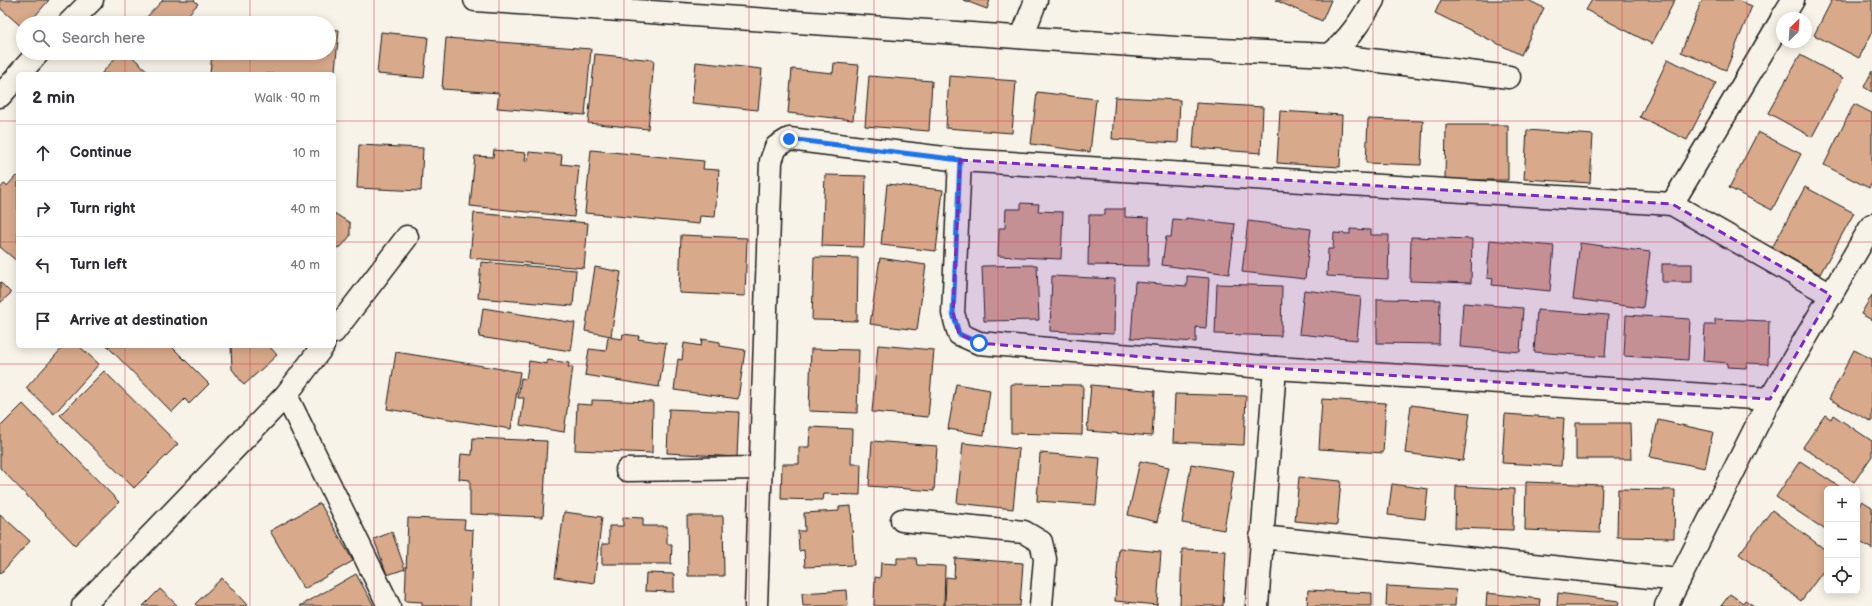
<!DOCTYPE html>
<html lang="en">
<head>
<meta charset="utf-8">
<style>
  :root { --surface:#fff; --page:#f2f2f3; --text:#2b2b33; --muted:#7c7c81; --line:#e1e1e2 }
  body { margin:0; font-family:"Balsamiq Sans",sans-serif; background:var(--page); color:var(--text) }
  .controls { position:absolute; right:12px; bottom:12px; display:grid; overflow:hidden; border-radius:6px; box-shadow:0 2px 10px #0003 }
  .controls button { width:36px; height:36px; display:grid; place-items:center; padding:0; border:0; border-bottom:1px solid var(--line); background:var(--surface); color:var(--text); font:20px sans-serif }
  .compass { position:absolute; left:1776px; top:12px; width:36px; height:36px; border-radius:50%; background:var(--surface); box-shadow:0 2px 10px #0003; rotate:25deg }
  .stop { position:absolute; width:12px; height:12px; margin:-9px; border:3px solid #1a73e8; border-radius:50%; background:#fff }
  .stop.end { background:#1a73e8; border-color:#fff; box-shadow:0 1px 4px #0008 }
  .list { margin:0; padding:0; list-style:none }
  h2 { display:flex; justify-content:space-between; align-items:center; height:52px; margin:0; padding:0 16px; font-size:17px }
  h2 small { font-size:13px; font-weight:400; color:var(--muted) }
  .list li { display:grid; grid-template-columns:26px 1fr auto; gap:12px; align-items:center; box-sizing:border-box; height:56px; padding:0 16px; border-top:1px solid var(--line) }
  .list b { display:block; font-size:15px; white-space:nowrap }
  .list em { font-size:13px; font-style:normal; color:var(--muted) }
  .icon { flex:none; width:22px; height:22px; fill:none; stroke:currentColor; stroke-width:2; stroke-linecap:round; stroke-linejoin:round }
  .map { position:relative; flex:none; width:1872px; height:606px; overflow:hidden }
  .search { position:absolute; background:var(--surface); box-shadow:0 2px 10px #0003; left:16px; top:16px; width:320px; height:44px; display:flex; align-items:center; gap:10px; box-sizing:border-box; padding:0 14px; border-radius:22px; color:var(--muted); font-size:15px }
  .panel { position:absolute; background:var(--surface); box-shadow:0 2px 10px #0003; left:16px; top:72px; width:320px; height:276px; border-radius:6px }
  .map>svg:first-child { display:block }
  .building { fill:#d8a98a; stroke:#1c1c1c }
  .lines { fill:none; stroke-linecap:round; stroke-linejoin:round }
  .minor-casing { stroke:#1c1c1c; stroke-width:25 }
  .minor { stroke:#f7f3e8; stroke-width:22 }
  .route { stroke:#1a73e8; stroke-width:5 }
  .marked { fill:#7b2cbf; fill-opacity:0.2; stroke:#7b2cbf; stroke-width:3; stroke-dasharray:8 5; stroke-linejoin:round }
  .grid { fill:none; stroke:#d1495b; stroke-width:1; stroke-opacity:0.55 }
</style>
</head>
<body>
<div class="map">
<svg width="1872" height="606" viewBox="0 0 1872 606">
  <rect width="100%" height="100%" fill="#f7f3e8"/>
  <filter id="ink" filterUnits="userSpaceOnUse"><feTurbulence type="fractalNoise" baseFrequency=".025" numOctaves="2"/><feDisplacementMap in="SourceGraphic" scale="8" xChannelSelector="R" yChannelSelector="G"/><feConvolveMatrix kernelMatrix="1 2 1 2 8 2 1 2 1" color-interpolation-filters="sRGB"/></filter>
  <g filter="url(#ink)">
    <g class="building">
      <path d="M0,0H49L29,23H23V28L0,8Z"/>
      <path d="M163,0H194L198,4L180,23H141Z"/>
      <path d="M963,0H990L987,9Z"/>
      <path d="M1275,0H1331L1322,21Z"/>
      <path d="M1441,0H1528L1544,8L1521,55L1435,13Z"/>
      <path d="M1592,0H1675L1652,44L1586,10Z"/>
      <path d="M1702,0H1737L1752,6L1726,70L1681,52Z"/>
      <path d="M1832,0H1872V33L1859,58L1814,35Z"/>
      <path d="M216,16L279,23H215Z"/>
      <path d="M329,29L339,30L334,80V74H210L212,53H329Z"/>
      <path d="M381,32L428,37L424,78L377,74Z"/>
      <path d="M446,38L591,49L585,115L497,108L499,93L442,89Z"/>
      <path d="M120,53H128L151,74H101Z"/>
      <path d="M595,54L654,60L648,129L588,123Z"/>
      <path d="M1800,55L1843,78L1812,137L1768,113Z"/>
      <path d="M1668,59L1716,83L1687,140L1640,117Z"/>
      <path d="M696,62L762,69L758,110L692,103Z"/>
      <path d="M834,63L859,65L853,120L788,113L792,69L833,73Z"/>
      <path d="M1872,71V92L1864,87Z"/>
      <path d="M869,76L932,81L929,131L865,126Z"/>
      <path d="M949,76L1016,81L1012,133L946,128Z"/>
      <path d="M1037,92L1096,99L1090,152L1031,144Z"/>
      <path d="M1115,97L1180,100L1178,143L1112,139Z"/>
      <path d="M1196,103L1263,107L1261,153L1193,148Z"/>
      <path d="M1854,104L1872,113V183L1869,188L1824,165Z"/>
      <path d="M1280,111L1342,115L1340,167L1277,163Z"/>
      <path d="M1368,119L1423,121L1421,165L1366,163Z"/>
      <path d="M1446,125H1508V180H1445Z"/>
      <path d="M1527,130L1593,135L1590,183L1524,179Z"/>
      <path d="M1758,132L1801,154L1772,210L1729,188Z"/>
      <path d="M359,145L423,148L421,191L357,188Z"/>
      <path d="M494,150L526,153L525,161H528L529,152L562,155L561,164L579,166L574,217L470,206L475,156L493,157Z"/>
      <path d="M591,150L704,161L703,169L719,170L715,217L700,216L699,224L585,213Z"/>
      <path d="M825,175L866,176L864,247L822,246Z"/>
      <path d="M16,176L18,178V262L0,247V189L4,184L7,186Z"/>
      <path d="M887,184L943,190L936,251L881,245Z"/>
      <path d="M1805,187L1854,213L1820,274L1772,248Z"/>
      <path d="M1021,203L1039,204L1038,211L1063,212L1061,259L998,256L999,228H1005L1006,209H1021Z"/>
      <path d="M1105,209H1125V217L1149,218L1148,266L1088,265L1089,215H1105Z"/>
      <path d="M334,213L350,223V236L342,246L334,249Z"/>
      <path d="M474,213L588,223L584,268L470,258Z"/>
      <path d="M1186,218L1235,224L1229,274L1162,265L1166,237H1171L1173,219L1186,220Z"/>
      <path d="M1248,221L1311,229L1305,279L1242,272Z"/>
      <path d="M1350,229L1371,230V235H1389L1388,279L1327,276L1328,249H1333L1334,233L1350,234Z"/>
      <path d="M681,235L747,238L745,296L679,293Z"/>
      <path d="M1411,237L1472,239L1471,283L1410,281Z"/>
      <path d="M1490,240L1554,246L1550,291L1492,285L1493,279L1487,278Z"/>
      <path d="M1580,243L1650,252L1643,308L1573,299Z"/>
      <path d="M814,257L858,258L857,321L812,320Z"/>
      <path d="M880,258L926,265L917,330L870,324Z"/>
      <path d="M481,262L576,270L573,306L478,298Z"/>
      <rect x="1662" y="264" width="30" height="18"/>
      <path d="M1037,265L1039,320L984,321L982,266Z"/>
      <path d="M595,267L621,272L611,336L585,331Z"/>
      <path d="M1052,276L1115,279L1114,334L1050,331Z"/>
      <path d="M1187,276L1209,278L1206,328L1196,327V342L1131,338L1135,282L1187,286Z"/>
      <path d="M0,282L11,293L0,303Z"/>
      <path d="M1217,284L1282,286L1281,336L1215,334Z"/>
      <path d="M1304,290L1361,297L1357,340L1299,334Z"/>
      <path d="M1872,295V320L1861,314Z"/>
      <path d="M1377,299L1440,300L1439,344L1377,343Z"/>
      <path d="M1463,303L1523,308L1520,352L1460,347Z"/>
      <path d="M483,308L575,323L571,351L479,337Z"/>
      <path d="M1537,310L1608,315L1605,357L1534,352Z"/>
      <path d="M1626,315L1690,319L1688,360L1624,356Z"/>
      <path d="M1715,319L1769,321L1768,364L1747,363L1746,368L1727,367L1728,363L1703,361L1705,325H1715Z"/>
      <path d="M623,334L639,336L638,339L666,343L659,387L585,375L589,349L606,351L608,337L622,339Z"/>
      <path d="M702,339L720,342V346L745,350L738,399L674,390L678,359L682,360L684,343L701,346Z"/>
      <path d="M878,345L934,350L928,417L872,412Z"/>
      <path d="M64,346H79L99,364L54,414L26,388Z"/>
      <path d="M107,346H171L209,384L189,404L185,399L172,412Z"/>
      <path d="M231,346H269L277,355L244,385L232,369Z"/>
      <path d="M811,349L859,350L857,413L809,411Z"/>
      <path d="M1854,350L1872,359V422L1829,399Z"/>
      <path d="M396,352L520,372L511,429L387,409Z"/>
      <path d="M547,360L569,363L568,367H573L564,432L520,425L524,398H518L521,378L526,379L529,361L547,364Z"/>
      <path d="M104,371L178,444L134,488L60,415Z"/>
      <path d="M956,384L990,390L984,435L948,429Z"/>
      <path d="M1011,384L1083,385L1082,435L1011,433Z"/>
      <path d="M1091,385L1155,391L1152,436L1087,431Z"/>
      <path d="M1175,394L1246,396L1244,445L1173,442Z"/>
      <path d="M1322,399L1386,403L1383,453L1319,449Z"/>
      <path d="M592,400L653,402L652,453L575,450L577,404L592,405Z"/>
      <path d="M23,404L119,502L75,545L0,468V427Z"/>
      <path d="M1411,405L1470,413L1463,461L1405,453Z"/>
      <path d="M669,409L739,412L737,457L667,453Z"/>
      <path d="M1505,414L1564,418L1561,466L1502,463Z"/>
      <path d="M1825,415L1831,419L1833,415L1872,441V456L1854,482L1803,447Z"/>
      <path d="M1658,420L1713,432L1705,468L1650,457Z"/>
      <path d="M1576,423H1630L1631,459H1576Z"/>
      <path d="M810,427L852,429L851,464H861L860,495L824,494L823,500L781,499L782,464H799V447H809Z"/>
      <path d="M473,438L547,441L543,517L470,514V480L459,479L461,454L472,455Z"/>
      <path d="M872,441L937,446L934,491L869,486Z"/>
      <path d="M963,443L1019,449L1013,509L957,503Z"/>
      <path d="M1040,453L1100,458L1096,505L1037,501Z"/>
      <path d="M1140,461L1169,467L1157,522L1128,515Z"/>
      <path d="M1800,461L1843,489H1827V531L1776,497Z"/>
      <path d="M1191,464L1234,471L1224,530L1182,523Z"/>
      <path d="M1299,477L1341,481L1337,525L1295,521Z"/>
      <path d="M1526,482L1602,485L1600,533L1525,530Z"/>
      <path d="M1392,484L1428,489L1425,519L1388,515Z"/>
      <path d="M1456,486L1514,489L1513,530L1455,528Z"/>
      <path d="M1618,489L1675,490L1674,538L1617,537Z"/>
      <path d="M1862,501L1872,507V549L1857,540V509Z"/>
      <path d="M320,503L353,561L304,589L270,531Z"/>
      <path d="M851,506L854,565L805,567L804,550L799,551L798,531H805L804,513L839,511V507Z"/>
      <path d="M1772,510L1827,551V566L1801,601L1739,554Z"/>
      <path d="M564,512L602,517L594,583L555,577Z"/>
      <path d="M0,514L30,541L0,574Z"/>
      <path d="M687,516H723L724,576H688Z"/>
      <path d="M623,517L643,518V526H667V544H672L671,564H602V544H609V526H623Z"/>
      <path d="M408,518L465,520L464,529L473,530L470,606H422V602L405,601Z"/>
      <path d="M392,532L405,569L387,575L374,539Z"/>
      <path d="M1119,548L1161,552L1157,605L1115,601Z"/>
      <path d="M1182,549L1226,551L1223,606H1180Z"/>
      <path d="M897,558H916L917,565L945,566L944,606H874L875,577L880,578L881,563L897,564Z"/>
      <path d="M955,558L1023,563L1020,606H945L946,577L954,578Z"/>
      <path d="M646,573L674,574V592L645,591Z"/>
      <path d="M356,574L374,606H300Z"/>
      <path d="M222,578L248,606H197L195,604Z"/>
      <path d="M1387,586L1456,590L1455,606H1386Z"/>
      <path d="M160,589L178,606H143Z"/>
      <path d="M847,590L848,606H803L802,593Z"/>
      <path d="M1308,590L1372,593V606H1307Z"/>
      <path d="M1487,593L1540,599L1539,606H1486Z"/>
      <path d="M1558,593L1619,601L1618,606H1557Z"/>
      <path d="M1730,594L1743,603L1745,600L1754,606H1721Z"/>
    </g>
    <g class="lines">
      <defs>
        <g id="minor">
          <path d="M475,0L1176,48L1330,55C1349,39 1361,21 1373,0"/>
          <path d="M1782,18L1793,0"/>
          <path d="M69,23L92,0"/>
          <path d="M1022,37L1036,0"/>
          <path d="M1330,55L1509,77"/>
          <path d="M19,74L38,53"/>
          <path d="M0,96L18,76"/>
          <path d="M960,160L953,313L959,334L979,343L1275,368L1770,399L1666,606"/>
          <path d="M1672,204L1831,295"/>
          <path d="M334,332L407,237"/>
          <path d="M286,395L389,606"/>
          <path d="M1770,399L1872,225"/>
          <path d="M627,470L761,468"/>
          <path d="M902,520L1024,532L1041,542L1045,559L1041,606"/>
          <path d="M1261,537L1679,580"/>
          <path d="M83,606L286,395L323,346"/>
          <path d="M756,606L771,161L776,147L789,139L960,160L1672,204L1782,19"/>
          <path d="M1257,606L1275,368"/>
        </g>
      </defs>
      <use href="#minor" class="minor-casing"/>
      <use href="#minor" class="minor"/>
    </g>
  </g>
  <g class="lines" filter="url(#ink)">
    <path class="route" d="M789,139L960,160L953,313L959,334L979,343"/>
  </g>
  <path class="marked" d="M960,160L1672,204L1831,295L1770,399L1275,368L979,343L959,334L953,313Z"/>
  <path class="grid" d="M125,0V23M250,0V23M374,0V606M499,0V606M624,0V606M749,0V606M874,0V606M998,0V606M1123,0V606M1248,0V606M1373,0V606M1498,0V606M1622,0V606M1747,0V606M125,53V74M250,53V74M0,121H18M334,121H1872M0,242H18M334,242H1872M125,346V606M250,346V606M0,364H1872M0,485H1872"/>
</svg>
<div class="controls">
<button>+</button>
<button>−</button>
<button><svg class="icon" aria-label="locate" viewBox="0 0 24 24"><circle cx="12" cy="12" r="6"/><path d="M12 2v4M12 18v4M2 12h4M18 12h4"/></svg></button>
</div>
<svg class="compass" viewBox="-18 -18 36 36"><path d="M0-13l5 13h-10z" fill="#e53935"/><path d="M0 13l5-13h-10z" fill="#7c7c81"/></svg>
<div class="stop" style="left:979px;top:343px"></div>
<div class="stop end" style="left:789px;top:139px"></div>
<div class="search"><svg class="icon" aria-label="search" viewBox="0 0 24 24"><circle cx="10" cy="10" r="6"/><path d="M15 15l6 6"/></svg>Search here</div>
<section class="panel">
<h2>2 min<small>Walk · 90 m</small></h2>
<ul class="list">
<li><svg class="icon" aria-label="ahead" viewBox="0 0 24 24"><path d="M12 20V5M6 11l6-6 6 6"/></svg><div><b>Continue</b></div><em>10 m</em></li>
<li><svg class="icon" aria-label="right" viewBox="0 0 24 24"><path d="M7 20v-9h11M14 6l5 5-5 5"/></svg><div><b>Turn right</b></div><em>40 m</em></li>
<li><svg class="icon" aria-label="left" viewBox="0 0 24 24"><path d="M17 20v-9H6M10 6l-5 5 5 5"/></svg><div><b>Turn left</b></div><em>40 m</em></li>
<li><svg class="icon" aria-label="arrive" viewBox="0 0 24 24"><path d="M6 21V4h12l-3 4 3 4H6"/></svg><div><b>Arrive at destination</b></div></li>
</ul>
</section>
</div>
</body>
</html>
